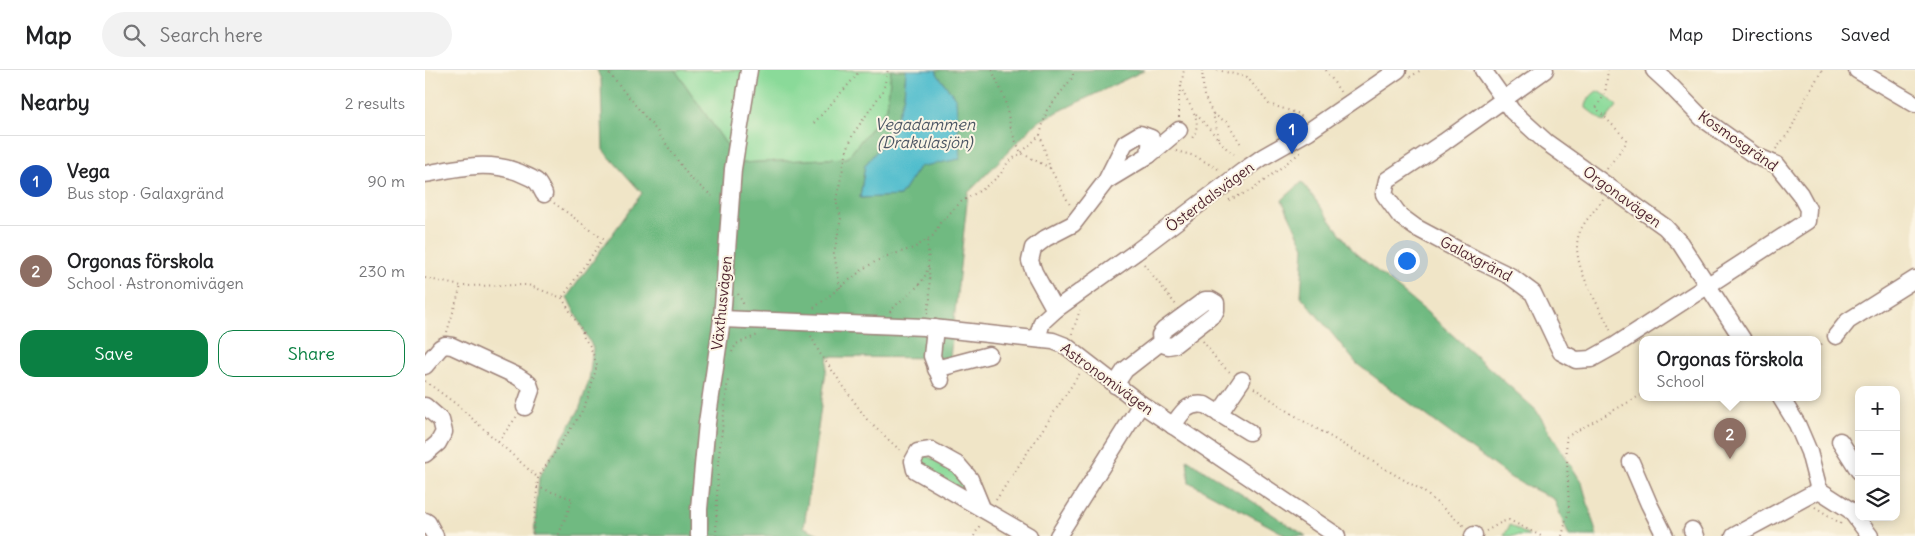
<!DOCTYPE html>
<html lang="en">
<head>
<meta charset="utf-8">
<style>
  :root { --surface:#fff; --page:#f2f2f2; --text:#202124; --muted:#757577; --line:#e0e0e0; --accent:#0b8043 }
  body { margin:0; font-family:Delius,sans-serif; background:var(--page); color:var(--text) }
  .controls { position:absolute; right:15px; bottom:15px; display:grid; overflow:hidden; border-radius:10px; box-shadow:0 2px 12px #0003 }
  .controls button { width:45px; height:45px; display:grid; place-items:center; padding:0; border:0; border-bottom:1px solid var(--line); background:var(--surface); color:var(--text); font:25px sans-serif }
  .you { position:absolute; left:981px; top:190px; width:18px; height:18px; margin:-12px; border:4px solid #fff; border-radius:50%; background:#1a73e8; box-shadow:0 0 0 8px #1a73e833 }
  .badge { display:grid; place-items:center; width:32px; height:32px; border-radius:50%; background:var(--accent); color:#fff; font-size:16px; font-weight:700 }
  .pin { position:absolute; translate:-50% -41px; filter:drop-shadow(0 1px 2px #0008) }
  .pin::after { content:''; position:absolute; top:26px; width:18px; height:15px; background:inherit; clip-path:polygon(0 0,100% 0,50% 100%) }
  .popup { position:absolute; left:1214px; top:266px; width:182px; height:65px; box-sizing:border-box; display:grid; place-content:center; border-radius:10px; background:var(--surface); filter:drop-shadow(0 1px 4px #0005); font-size:16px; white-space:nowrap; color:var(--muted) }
  .popup b { font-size:19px; color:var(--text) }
  .popup::after { content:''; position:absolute; left:50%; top:100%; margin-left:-10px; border:10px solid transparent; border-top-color:var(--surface) }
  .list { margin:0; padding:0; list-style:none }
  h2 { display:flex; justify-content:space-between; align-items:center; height:65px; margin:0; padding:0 20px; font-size:21px }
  h2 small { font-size:16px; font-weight:400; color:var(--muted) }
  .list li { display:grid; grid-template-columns:32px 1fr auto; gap:15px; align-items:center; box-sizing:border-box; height:90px; padding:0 20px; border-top:1px solid var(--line) }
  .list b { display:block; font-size:19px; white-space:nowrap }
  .list p { margin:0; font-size:16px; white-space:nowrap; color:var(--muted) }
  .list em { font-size:16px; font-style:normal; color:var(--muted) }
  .actions { display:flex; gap:10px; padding:15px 20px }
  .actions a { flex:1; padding:11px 0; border:1px solid var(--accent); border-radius:15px; text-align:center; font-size:18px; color:var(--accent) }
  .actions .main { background:var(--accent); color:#fff }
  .icon { flex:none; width:28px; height:28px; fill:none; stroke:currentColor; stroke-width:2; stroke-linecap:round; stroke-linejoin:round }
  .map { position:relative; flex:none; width:1490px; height:466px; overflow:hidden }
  header { display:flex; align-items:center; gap:30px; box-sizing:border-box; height:70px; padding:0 25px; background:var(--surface); border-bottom:1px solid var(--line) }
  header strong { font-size:24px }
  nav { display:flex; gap:28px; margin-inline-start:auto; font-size:18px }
  .search { width:350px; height:45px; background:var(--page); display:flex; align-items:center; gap:12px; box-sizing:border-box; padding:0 18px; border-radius:28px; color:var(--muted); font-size:19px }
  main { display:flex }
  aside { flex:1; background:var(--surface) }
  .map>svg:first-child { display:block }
  .green { fill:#8ada99; stroke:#6a7c62 }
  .forest { fill:#6fba81; stroke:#5c6c56 }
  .water { fill:#51bdcd; stroke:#4e6e7c }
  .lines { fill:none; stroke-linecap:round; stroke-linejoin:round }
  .minor-casing { stroke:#9d8279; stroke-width:19 }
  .path { stroke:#9d8279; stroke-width:2; stroke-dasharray:1 4; stroke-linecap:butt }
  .minor { stroke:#fff; stroke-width:16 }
  .labels { text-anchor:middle; stroke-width:4; stroke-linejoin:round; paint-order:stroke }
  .street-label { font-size:15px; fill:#4a1f2b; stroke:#fcf5e5 }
  .water-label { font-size:16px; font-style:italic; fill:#4c5664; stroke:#fcf5e5 }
</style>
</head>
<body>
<header>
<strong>Map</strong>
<div class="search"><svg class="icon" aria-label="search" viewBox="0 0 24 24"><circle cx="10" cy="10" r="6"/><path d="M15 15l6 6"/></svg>Search here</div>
<nav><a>Map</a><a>Directions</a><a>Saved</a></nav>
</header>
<main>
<aside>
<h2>Nearby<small>2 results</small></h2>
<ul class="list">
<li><span class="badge" style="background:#1a4fb4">1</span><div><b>Vega</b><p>Bus stop · Galaxgränd</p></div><em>90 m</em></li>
<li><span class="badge" style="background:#8d6e63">2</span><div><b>Orgonas förskola</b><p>School · Astronomivägen</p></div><em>230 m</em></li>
</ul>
<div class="actions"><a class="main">Save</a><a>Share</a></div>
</aside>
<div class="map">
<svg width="1490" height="466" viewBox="0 0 1490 466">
  <rect width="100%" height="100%" fill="#fcf5e5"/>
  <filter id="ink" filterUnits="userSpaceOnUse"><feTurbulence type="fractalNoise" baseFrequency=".02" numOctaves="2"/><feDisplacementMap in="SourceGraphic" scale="10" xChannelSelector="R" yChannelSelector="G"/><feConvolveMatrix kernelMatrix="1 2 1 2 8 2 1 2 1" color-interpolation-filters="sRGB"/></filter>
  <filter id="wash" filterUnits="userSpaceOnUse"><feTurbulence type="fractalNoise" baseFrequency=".0096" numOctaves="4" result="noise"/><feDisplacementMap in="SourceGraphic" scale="20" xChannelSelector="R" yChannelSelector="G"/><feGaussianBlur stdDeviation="1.12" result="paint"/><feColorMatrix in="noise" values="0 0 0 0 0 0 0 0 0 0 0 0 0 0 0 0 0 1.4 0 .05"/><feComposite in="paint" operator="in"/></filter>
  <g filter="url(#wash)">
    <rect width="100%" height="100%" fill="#f0e5c7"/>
    <g class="green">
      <path d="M250,0H466L462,38L422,88L314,93Z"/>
      <path d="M1172,21L1182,26L1192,36L1179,52L1161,38C1161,30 1166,25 1172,21Z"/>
      <path d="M498,384L538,405L545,422L493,398Z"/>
      <path d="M1085,455L1104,466H1079Z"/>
    </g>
    <g class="forest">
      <path d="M172,0H250L314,93L422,88L462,38L466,0H481L479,26L466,65L440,95L435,128L475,126L494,97L531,29L513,5L511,0H720L612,52L543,123L525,288L403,287L379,457L398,466H109L114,407L154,340L164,310L168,278L142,227L217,123L178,80L176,10Z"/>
      <path d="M877,112L930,183L1003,243L1111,340L1157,413L1172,466H1144L1129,429L1086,408L932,294L876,226L879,177L857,130Z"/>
      <path d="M762,389L881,466H858L859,464L764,412Z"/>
    </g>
    <path class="water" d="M481,0H511L513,5L531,29L535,89L494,97L475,126L435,128L440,95L466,64L479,26Z"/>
  </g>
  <g filter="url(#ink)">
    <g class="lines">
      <defs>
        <g id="minor">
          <path d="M1058,0L1087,41L1121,72L1240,157L1255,173L1318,270"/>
          <path d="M1120,0L1019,72L962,110L959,124L975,146L990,157L1050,189L1085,206L1108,223L1136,282L1151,290L1166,289L1191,275L1382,151L1383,139L1375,124L1352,95L1329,85L1277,48L1242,12L1229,0"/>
          <path d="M1432,0L1490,34"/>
          <path d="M724,85L754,60"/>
          <path d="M0,104C32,98 62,90 93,102C99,105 106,107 111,111C114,114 117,120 119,124"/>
          <path d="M780,230H786L791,233V240L789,244L749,275L743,276L737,274L735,265L739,260Z"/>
          <path d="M630,240L609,202L605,191L608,178L621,168L648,154L681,111L724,85L726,68L715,64L700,73L681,111"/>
          <path d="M297,249L499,257L628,271L641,276L716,334L912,466"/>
          <path d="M510,258L507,286L516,310"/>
          <path d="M1411,266L1423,251L1490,209"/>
          <path d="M612,269L617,252L630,240L711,182L818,101L838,87L884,61L973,0"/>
          <path d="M0,296L15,278L20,275L27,276L92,306L104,314L106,320L100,337"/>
          <path d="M511,299L564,285"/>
          <path d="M690,315L700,300L736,272"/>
          <path d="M1356,328L1372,354L1384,382L1394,420L1425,440L1445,466"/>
          <path d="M0,336L16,350L19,362L13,373L0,384"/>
          <path d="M794,344L817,310"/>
          <path d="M748,356C756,343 763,332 780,335L824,362"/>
          <path d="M1415,371L1434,401"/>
          <path d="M1206,392L1224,434L1240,466"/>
          <path d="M557,438L545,409L533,395L506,380L493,382L488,391L490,400L604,466"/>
          <path d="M0,451L3,453L10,466"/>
          <path d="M1267,460L1270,466"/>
          <path d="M274,466V439L282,353L297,249L308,99L324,0"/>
          <path d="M633,466L716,334"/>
          <path d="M1048,466L1049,465"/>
          <path d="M1309,466L1394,420"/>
        </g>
      </defs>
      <use href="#minor" class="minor-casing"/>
      <g class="path">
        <path d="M181,0L232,61L265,108L287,126"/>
        <path d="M567,0L579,27L587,63L596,83L625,98L615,65"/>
        <path d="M777,0L779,26L788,44L794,68"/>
        <path d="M792,0L822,7L844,34L875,44L878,50"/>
        <path d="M901,0L916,23"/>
        <path d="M985,7L996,0"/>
        <path d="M756,16C762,37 782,49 765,71"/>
        <path d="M771,44L803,80L809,84"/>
        <path d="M788,44L803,53L817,76"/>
        <path d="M754,47V26L759,0"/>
        <path d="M389,53L432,5V0"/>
        <path d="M1351,79L1365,61L1378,33L1397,0"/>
        <path d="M751,81L770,86L793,99L795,102"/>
        <path d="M625,98L645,135"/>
        <path d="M1182,99L1201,73V69L1171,38L1180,24L1183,0"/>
        <path d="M1178,129C1171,139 1158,152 1154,164C1144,195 1175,234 1186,262"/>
        <path d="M804,130L827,120L876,82"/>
        <path d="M129,133L178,169L137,228"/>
        <path d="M719,194L751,235"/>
        <path d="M0,208L36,216L103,215L137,228L157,261L159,268L165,276L172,295L164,325L156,343L113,408L108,466"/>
        <path d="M415,218L409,183L416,148L411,131L422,80L428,64L458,21L463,0"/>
        <path d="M313,224L320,237"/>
        <path d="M389,238L441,197L459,187L489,178L509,165L515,153L537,131L558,119L575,105L583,92L596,83L615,65L622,40L648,7V0"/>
        <path d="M465,242C477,226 501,217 503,195C505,185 501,178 504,168"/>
        <path d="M502,244L505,230L504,197"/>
        <path d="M22,262L36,216"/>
        <path d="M647,264L655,240"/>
        <path d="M386,266L394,282L443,351L478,383"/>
        <path d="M778,271L794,293L806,303"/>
        <path d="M1392,277L1400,272"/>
        <path d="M307,282L311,274L333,265"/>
        <path d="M0,311L31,334L112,407"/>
        <path d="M829,318L875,349L998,421L1039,456"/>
        <path d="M73,372L92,346"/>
        <path d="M112,417L148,429L133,466"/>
        <path d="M571,430L655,303"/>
        <path d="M1390,437L1418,455"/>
        <path d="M1061,461L1077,452L1084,450L1116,466"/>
        <path d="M291,466L293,394L303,309"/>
        <path d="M549,466L556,453"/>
        <path d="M1137,466L1144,440L1141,367L1218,324"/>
      </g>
      <use href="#minor" class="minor"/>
    </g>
  </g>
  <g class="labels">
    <g class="street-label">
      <text transform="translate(1313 71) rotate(35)" y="5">Kosmosgränd</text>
      <text transform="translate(785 127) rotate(-37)" y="5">Österdalsvägen</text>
      <text transform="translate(1197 127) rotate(36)" y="5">Orgonavägen</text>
      <text transform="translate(1051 189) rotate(28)" y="5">Galaxgränd</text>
      <text transform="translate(297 233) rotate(-84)" y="5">Växthusvägen</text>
      <text transform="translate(682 309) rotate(36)" y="5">Astronomivägen</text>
    </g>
    <g class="water-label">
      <text x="500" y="60">Vegadammen<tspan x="500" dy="18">(Drakulasjön)</tspan></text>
    </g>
  </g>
</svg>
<div class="controls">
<button>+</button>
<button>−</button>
<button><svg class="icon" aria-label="layers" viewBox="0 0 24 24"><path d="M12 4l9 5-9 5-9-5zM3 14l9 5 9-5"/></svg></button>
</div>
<div class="you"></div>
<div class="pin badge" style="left:867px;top:84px;background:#1a4fb4">1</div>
<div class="pin badge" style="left:1305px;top:389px;background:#8d6e63">2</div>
<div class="popup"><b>Orgonas förskola</b>School</div>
</div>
</main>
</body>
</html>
